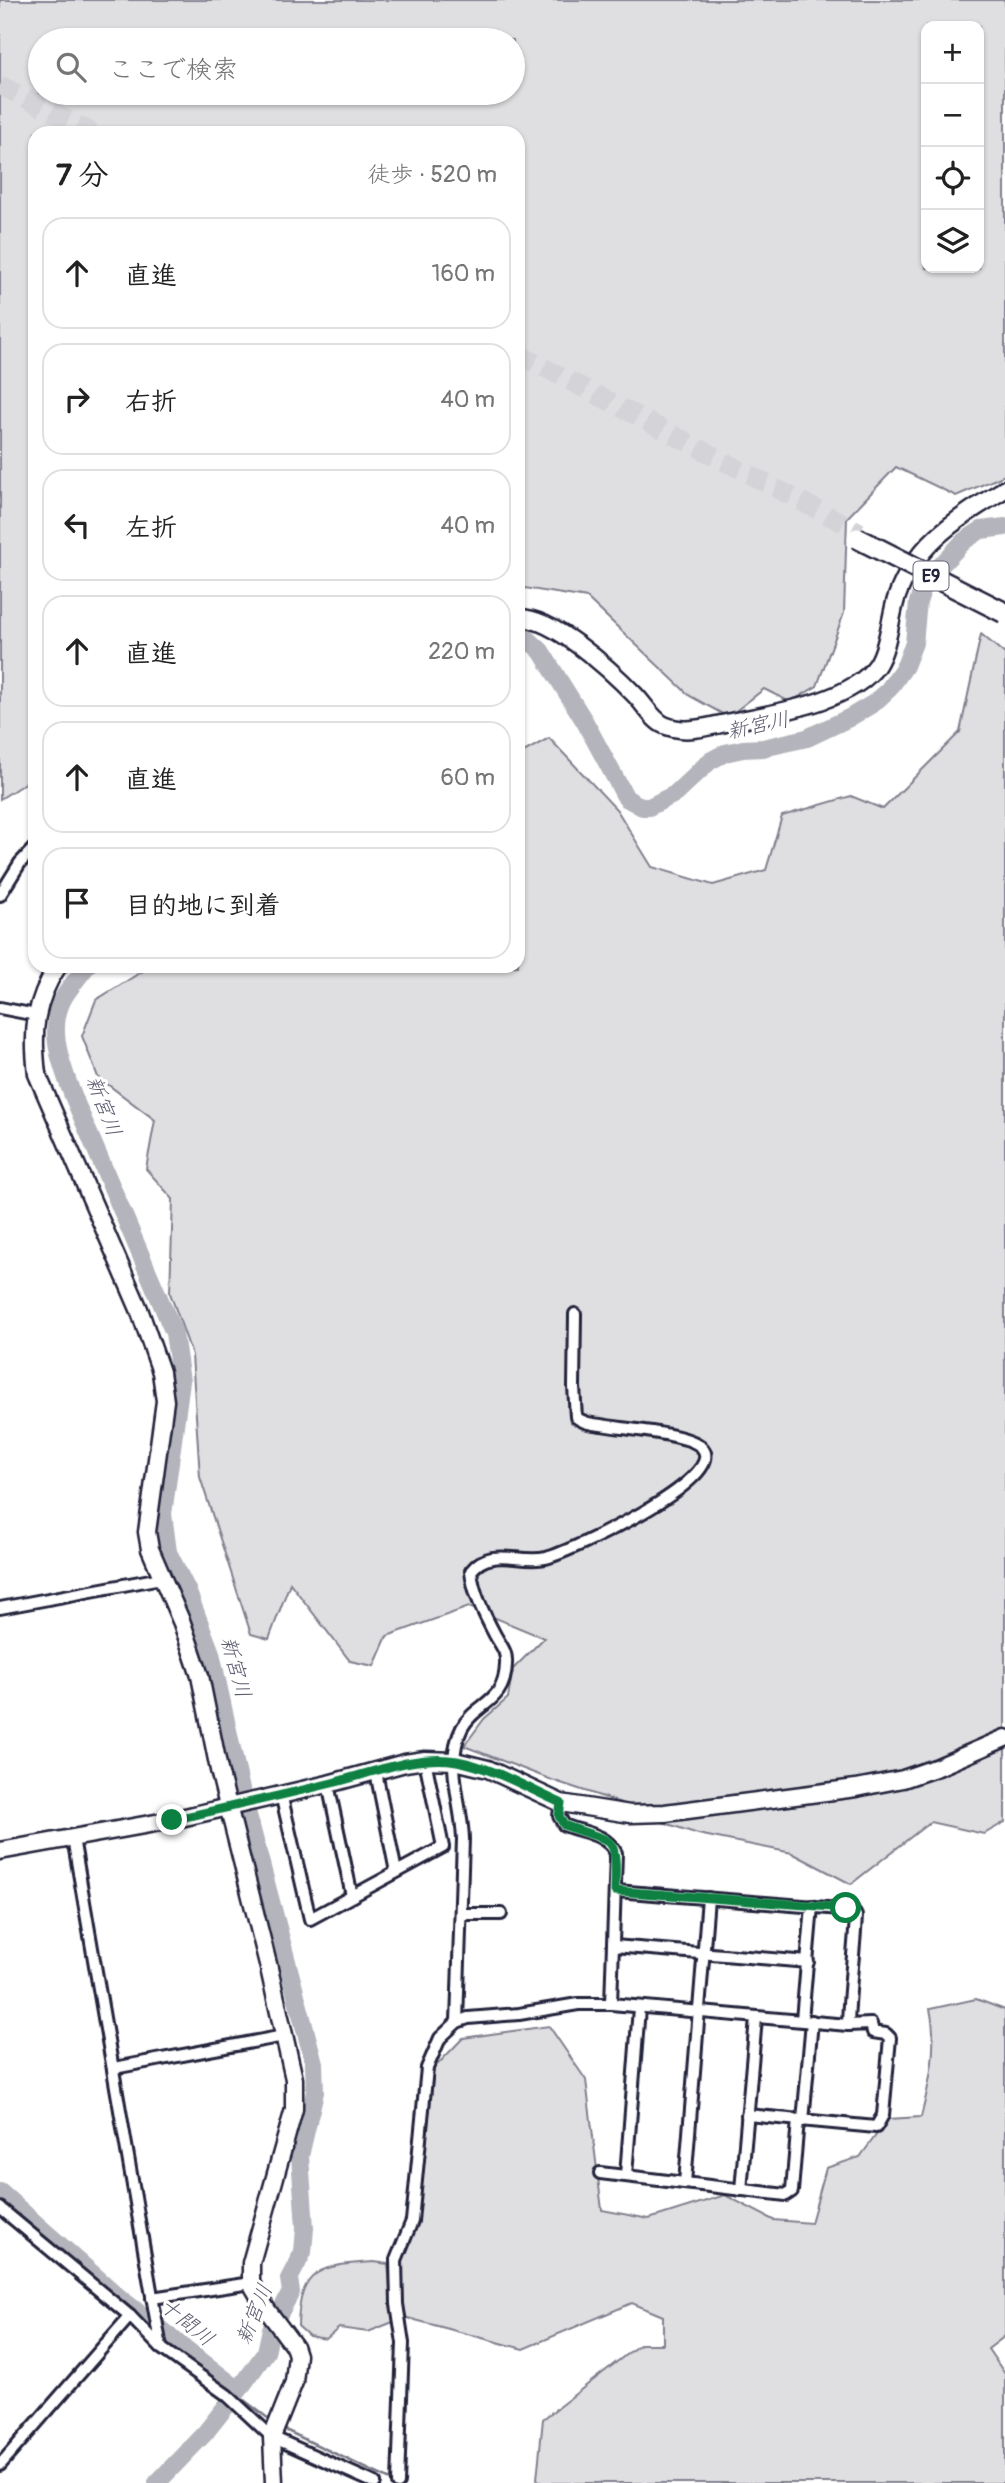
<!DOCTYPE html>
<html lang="ja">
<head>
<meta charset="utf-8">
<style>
  :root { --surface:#fff; --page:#f2f2f2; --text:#222; --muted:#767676; --line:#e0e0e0 }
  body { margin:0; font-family:Pangolin,"Klee One",sans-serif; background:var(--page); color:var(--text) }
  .controls { position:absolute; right:21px; top:21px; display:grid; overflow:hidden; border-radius:14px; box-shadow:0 2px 5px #0004 }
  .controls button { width:63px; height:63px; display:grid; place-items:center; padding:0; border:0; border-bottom:2px solid var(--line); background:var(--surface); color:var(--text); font:35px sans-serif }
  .stop { position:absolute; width:21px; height:21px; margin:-16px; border:5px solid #0b8043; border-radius:50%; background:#fff }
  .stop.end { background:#0b8043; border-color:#fff; box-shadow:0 2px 7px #0008 }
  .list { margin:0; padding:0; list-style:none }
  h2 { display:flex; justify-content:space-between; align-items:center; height:91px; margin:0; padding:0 28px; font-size:30px }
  h2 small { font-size:23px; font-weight:400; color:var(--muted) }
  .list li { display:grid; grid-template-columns:46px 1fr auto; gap:21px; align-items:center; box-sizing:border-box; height:112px; margin:0 14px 14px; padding:0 14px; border:2px solid var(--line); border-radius:21px }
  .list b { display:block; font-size:26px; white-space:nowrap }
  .list em { font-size:23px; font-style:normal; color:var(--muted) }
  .icon { flex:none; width:38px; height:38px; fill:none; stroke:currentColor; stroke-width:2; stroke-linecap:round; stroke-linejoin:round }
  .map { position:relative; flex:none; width:1005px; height:2483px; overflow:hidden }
  .search { position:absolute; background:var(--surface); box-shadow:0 2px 5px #0004; left:28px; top:28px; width:497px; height:77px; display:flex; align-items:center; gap:18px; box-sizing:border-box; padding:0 24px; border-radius:38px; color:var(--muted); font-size:26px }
  .panel { position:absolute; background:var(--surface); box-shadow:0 2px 5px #0004; left:28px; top:126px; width:497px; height:847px; border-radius:21px }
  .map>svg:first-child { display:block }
  .green { fill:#dfdfe2; stroke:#80808e; stroke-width:2; fill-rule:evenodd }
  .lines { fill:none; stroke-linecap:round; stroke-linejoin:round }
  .stream { stroke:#7a7a88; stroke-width:2.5 }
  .river { stroke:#b4b4bc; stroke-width:18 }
  .highway-tunnel { stroke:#d3d3d8; stroke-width:19; stroke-dasharray:19 10; stroke-linecap:butt }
  .street-casing { stroke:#22223b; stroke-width:16 }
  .secondary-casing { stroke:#22223b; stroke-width:21 }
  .street { stroke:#fff; stroke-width:10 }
  .secondary { stroke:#fff; stroke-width:16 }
  .highway-bridge-casing { stroke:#22223b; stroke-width:24; stroke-linecap:butt }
  .highway-bridge { stroke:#fff; stroke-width:19 }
  .route { stroke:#0b8043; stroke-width:9 }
  .labels { text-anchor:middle; stroke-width:6; stroke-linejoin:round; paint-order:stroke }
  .shield { fill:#fff; stroke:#646476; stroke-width:2 }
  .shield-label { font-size:18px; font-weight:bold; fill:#22223b }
  .water-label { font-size:21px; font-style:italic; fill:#5c5c6f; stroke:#fff }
</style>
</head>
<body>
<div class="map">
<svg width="1005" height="2483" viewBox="0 0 1005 2483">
  <rect width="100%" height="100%" fill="#fff"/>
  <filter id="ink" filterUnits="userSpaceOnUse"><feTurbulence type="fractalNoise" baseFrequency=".0143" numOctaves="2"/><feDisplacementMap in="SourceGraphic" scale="14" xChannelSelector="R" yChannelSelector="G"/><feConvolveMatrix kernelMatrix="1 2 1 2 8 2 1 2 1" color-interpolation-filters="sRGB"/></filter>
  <g filter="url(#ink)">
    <g class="green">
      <path d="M0,0H1005V475L956,496L896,467L847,518L844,613L817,686L790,702L764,689L728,717L690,696L587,598L518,587V133H35V777L0,799ZM926,26H979V268H926ZM40,40H513V93H40Z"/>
      <path d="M981,634L1005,654V1822L984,1834L930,1822L851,1884L792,1853L698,1834L659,1821L630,1806L552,1780L464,1746L484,1719L508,1698L513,1669L544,1638L469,1607L387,1636L374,1666L350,1661L290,1583L269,1639L251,1634L200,1477L192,1355L170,1293L173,1199L146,1169L155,1120L98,1077L82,1036L96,1000L151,966H518V755L549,738L617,810L652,867L713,885L766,870L782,816L851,796L883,809L960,732Z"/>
      <path d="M976,1999L1005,2010V2336L988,2349L1005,2374V2483H542L537,2479L543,2419L640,2344H663V2316L632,2303L523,2349L404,2317L402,2263L418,2222L434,2068L463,2038L549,2026L586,2080L602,2210L649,2219L725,2195L773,2220L811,2223L826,2168L860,2157L888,2119L921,2117C930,2082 938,2045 930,2009Z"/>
      <path d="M374,2262L388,2264L393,2322L368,2332L339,2328L326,2339L309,2336L298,2326C299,2267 323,2265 374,2262Z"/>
    </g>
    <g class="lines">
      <g class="stream">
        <path d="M236,2394L273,2422"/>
        <path d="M281,2428L395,2482"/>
      </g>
      <g class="river">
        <path d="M518,630L541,651L585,722L626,798L642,807H649L675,794L710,761L725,753L743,749L763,748L807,738L849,718L874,703L889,689L905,666L914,643L918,602L925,582L964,541L981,530L1005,527"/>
        <path d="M87,966C79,976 70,987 64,997C46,1028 62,1066 73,1096L174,1333L181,1381L163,1514L168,1552L187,1590L211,1653L240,1785L314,2063L315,2092L300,2156L305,2228L303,2252L289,2279L291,2292L271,2329L266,2352L239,2390"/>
        <path d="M0,2192L120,2298L239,2390L205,2433L157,2483"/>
      </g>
      <g class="highway-tunnel">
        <path d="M0,85L93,133"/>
        <path d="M518,354L860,532"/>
      </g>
      <defs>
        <g id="street">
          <path d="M0,895L20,863L35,847"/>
          <path d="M0,1008L36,1015"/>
          <path d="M0,1608L161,1578"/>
          <path d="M376,1772L396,1872"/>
          <path d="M328,1784L352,1896"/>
          <path d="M281,1794L310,1919L443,1847L425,1760"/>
          <path d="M561,1803L559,1816L564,1825C583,1833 606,1833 616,1853L611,2004"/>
          <path d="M73,1838L161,2348"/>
          <path d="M616,1891L853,1910L856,1916C854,1953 849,1988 848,2025"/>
          <path d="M461,1914H501"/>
          <path d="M614,1946L808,1962"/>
          <path d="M802,2020L812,1906"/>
          <path d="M457,2022L463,1839C462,1803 444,1763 462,1728C476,1702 505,1704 506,1664C507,1651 501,1646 495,1635C485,1616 473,1593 471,1571C490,1546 520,1564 546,1558C570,1552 726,1480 703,1449C693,1433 621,1429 601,1425C592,1424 583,1423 576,1417L574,1387L575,1314"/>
          <path d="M114,2068L284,2036"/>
          <path d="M803,2121L812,2021"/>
          <path d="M600,2173L786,2195L792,2191L798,2120"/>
          <path d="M626,2175L639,2008"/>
          <path d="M685,2183L708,1898"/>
          <path d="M741,2190L756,2018"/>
          <path d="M0,2208L130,2316L161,2348L227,2395L272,2437L375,2483"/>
          <path d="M152,2298L251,2283"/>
          <path d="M0,2465L130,2316"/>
          <path d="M398,2483L403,2343L397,2304L396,2260L412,2221L427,2068L440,2038L457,2022L468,2018L519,2014L578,2004H611L848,2025L871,2024L873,2032L886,2034L890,2038L883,2115L876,2127L747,2115"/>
        </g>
        <g id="secondary">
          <path d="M518,618C552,616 612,671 635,695C644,704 653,720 664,725C684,734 706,727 726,723C768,714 852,703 877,665C888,648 890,619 896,599C915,543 957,519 1005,489"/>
          <path d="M58,966C34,1002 32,1032 37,1074L139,1309L161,1372L165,1401L147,1532L150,1549L182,1623L200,1676L219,1770L268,1964L294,2079V2109L251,2263V2283L267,2310L294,2346L297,2355L294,2382L272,2437L274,2483"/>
          <path d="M0,1851L172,1820L328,1784L405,1763L425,1760L455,1761L488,1769L561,1803L630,1814L665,1813L856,1788L903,1779L938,1767L1005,1738"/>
        </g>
      </defs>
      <use href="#street" class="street-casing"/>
      <use href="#secondary" class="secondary-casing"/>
      <use href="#street" class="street"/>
      <use href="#secondary" class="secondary"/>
      <defs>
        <path id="highway-bridge" d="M857,538L1005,613"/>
      </defs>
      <use href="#highway-bridge" class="highway-bridge-casing"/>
      <use href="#highway-bridge" class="highway-bridge"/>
    </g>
  </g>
  <g class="lines" filter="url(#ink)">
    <path class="route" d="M172,1820C225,1808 279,1796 332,1783C372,1773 416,1754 457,1761C494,1768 527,1788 561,1803L559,1816L564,1825C614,1845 617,1829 615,1891L846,1908"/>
  </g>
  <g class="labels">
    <rect class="shield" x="913.5" y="561.5" width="35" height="29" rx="5"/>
    <g class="shield-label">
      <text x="931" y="582">E9</text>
    </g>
    <g class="water-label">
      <text transform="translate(758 725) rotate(-12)" y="7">新宮川</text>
      <text transform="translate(104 1106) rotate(69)" y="7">新宮川</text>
      <text transform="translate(236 1667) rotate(75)" y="7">新宮川</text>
      <text transform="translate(254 2314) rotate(-68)" y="7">新宮川</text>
      <text transform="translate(187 2322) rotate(39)" y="7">十間川</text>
    </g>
  </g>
</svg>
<div class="controls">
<button>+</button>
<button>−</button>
<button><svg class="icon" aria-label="locate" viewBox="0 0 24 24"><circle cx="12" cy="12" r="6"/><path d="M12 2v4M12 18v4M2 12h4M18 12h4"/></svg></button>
<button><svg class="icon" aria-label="layers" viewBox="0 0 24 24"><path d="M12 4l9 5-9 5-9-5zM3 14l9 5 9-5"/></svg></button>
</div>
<div class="stop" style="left:846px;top:1908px"></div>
<div class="stop end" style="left:172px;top:1820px"></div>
<div class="search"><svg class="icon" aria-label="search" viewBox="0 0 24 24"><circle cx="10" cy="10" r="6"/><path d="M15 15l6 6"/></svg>ここで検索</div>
<section class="panel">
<h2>7 分<small>徒歩 · 520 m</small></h2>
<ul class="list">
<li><svg class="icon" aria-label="ahead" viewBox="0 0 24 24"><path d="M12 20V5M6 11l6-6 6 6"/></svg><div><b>直進</b></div><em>160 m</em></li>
<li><svg class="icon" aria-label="right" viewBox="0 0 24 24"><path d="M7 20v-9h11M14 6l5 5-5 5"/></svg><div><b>右折</b></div><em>40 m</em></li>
<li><svg class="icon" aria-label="left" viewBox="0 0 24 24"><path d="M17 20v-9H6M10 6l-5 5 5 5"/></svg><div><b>左折</b></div><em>40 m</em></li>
<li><svg class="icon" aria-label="ahead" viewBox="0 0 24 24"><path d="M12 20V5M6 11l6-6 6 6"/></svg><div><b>直進</b></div><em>220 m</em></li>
<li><svg class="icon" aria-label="ahead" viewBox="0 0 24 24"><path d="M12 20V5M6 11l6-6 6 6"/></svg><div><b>直進</b></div><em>60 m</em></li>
<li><svg class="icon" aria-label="arrive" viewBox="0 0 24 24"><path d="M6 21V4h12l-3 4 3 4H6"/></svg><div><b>目的地に到着</b></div></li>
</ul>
</section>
</div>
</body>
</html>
